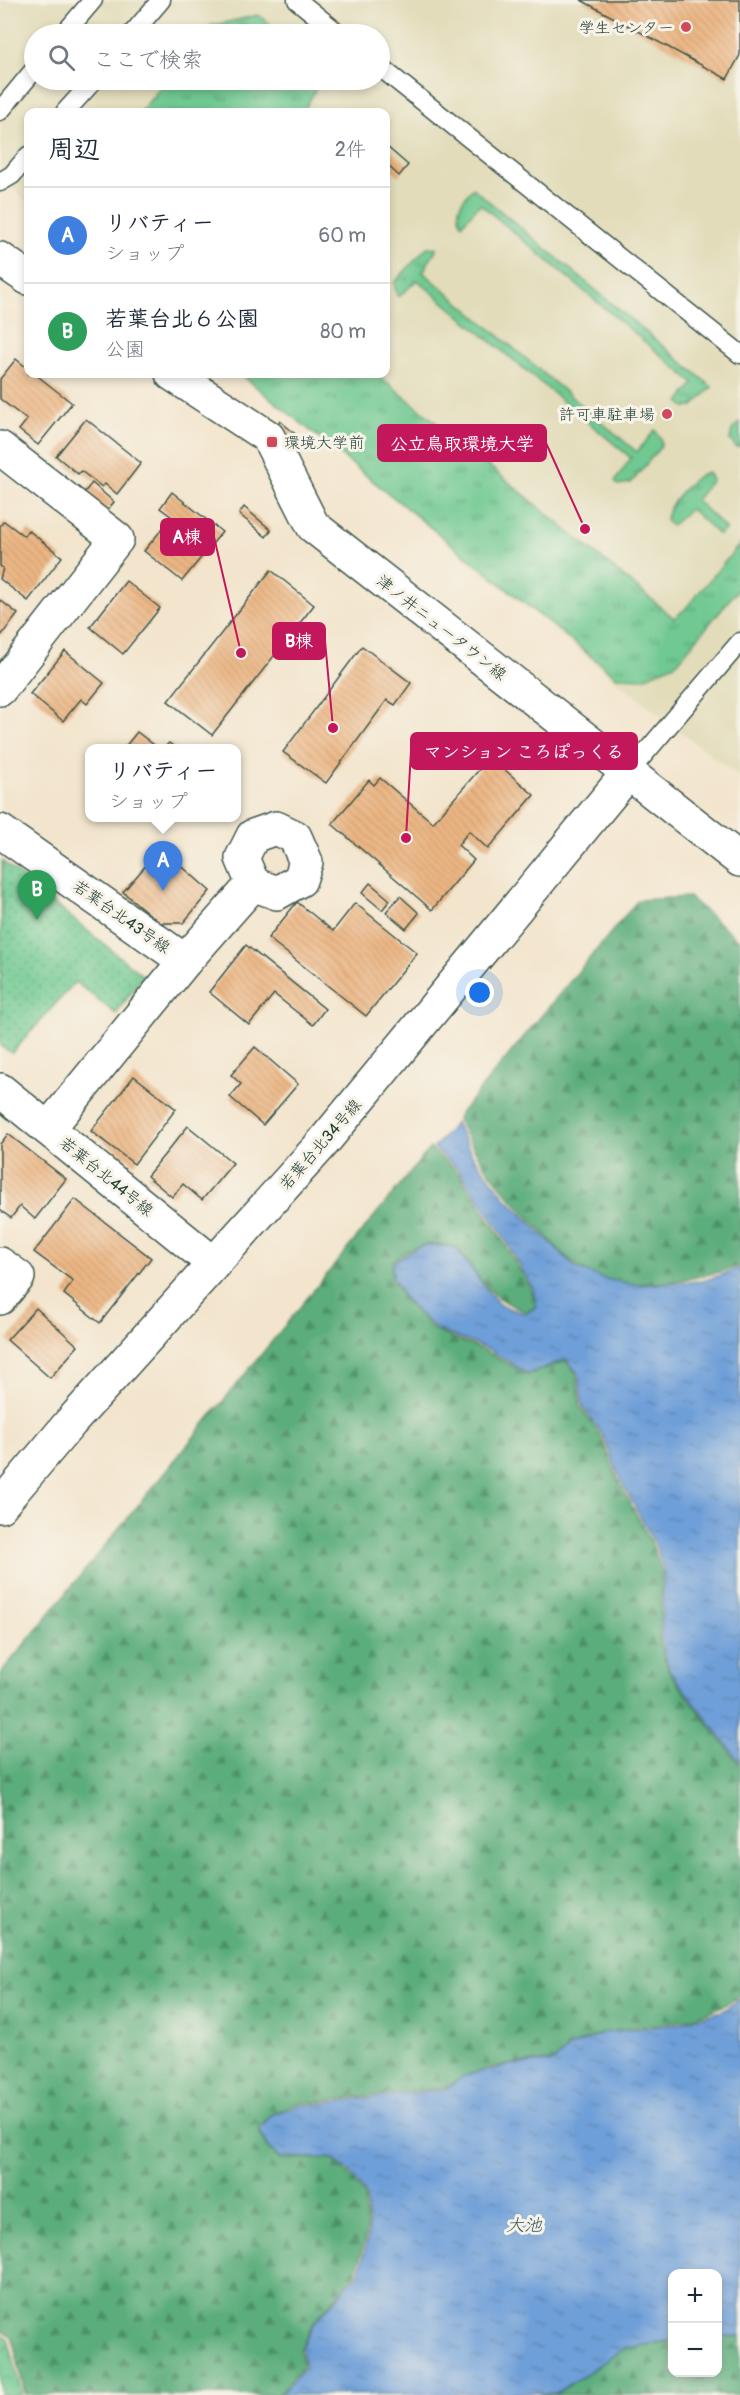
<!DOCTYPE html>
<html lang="ja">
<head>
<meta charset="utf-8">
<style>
  :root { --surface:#fff; --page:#f6f6f7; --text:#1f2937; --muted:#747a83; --line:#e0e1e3; --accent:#ea580c }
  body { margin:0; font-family:Pangolin,"Klee One",sans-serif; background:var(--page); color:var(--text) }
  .controls { position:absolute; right:18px; bottom:18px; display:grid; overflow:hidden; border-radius:12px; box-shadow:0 3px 9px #0003 }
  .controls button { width:54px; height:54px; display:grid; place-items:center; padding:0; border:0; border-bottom:2px solid var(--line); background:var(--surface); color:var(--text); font:30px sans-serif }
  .you { position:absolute; left:480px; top:993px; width:21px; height:21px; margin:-15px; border:4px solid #fff; border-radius:50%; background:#1a73e8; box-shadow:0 0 0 9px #1a73e833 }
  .badge { display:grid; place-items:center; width:39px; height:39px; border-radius:50%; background:var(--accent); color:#fff; font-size:20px; font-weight:700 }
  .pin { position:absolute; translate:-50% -50px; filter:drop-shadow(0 2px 3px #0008) }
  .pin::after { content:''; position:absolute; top:32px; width:21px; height:18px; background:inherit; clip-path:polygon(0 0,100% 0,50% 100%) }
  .popup { position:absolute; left:85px; top:744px; width:156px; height:78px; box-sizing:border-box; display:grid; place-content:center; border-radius:12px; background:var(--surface); filter:drop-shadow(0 2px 4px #0005); font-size:20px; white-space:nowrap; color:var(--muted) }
  .popup b { font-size:22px; color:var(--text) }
  .popup::after { content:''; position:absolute; left:50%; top:100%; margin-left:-12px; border:12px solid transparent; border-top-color:var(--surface) }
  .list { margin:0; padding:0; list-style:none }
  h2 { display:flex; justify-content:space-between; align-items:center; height:78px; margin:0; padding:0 24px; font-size:26px }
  h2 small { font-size:20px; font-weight:400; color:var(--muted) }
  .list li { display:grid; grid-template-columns:39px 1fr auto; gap:18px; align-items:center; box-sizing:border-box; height:96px; padding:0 24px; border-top:2px solid var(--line) }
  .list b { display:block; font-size:22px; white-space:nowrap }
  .list p { margin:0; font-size:20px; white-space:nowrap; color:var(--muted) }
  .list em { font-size:20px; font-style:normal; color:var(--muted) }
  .icon { flex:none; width:33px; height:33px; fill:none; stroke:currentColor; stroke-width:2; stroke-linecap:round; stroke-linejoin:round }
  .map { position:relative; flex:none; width:740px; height:2395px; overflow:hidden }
  .search { position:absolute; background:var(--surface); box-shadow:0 3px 9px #0003; left:24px; top:24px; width:366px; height:66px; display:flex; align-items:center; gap:15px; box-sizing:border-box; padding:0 21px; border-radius:33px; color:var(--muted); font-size:22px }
  .panel { position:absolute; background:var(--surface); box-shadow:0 3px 9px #0003; left:24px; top:108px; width:366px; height:270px; border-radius:12px }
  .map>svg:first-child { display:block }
  .built { fill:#e2dcba; fill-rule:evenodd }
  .grass { fill:url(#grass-tufts); stroke:#478362; stroke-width:1.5 }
  .forest { fill:url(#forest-firs); stroke:#3d7558; stroke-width:1.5 }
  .park { fill:url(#park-dots); stroke:#478362; stroke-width:1.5 }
  .water { fill:url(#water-ripples); stroke:#466e86; stroke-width:1.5 }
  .building { fill:url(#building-back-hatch) }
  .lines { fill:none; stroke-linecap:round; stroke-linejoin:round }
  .service-casing { stroke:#3f564b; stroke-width:21 }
  .minor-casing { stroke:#3f564b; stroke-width:36 }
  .tertiary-casing { stroke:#3f564b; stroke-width:36 }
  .service { stroke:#fff; stroke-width:18 }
  .minor { stroke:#fff; stroke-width:33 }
  .tertiary { stroke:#fff; stroke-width:33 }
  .poi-dot { fill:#d1495b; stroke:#f7f3e8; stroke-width:2 }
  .labels { text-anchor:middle; stroke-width:6; stroke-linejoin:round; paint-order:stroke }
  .poi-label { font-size:16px; fill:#1f3d34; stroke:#f7f3e8; text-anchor:end }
  .street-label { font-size:16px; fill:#1f3d34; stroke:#f7f3e8 }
  .water-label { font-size:18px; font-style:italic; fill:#375a65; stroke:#f7f3e8 }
  .leader { fill:none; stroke:#c2185b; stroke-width:2 }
  .callout-dot { fill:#c2185b; stroke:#f7f3e8; stroke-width:2 }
  .callout { fill:#c2185b; stroke:#c2185b; stroke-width:2 }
  .callout-label { font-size:18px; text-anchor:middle; font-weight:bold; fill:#fff }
</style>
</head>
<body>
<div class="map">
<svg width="740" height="2395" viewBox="0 0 740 2395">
  <defs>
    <pattern id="grass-tufts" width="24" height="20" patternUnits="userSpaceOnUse" patternTransform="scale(1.5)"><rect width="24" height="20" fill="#6fc991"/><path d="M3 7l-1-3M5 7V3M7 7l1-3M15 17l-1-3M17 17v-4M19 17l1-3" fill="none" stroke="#5ba477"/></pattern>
    <pattern id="forest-firs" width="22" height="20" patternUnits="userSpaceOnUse" patternTransform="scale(1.5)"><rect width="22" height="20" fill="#5bad7b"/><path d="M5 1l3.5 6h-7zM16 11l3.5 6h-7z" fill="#4b8e66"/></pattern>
    <pattern id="park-dots" width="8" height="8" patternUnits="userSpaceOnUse" patternTransform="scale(1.5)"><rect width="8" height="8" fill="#6fc991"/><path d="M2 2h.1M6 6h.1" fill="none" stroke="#5ba477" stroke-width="1.8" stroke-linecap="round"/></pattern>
    <pattern id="water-ripples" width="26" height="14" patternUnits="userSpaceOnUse" patternTransform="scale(1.5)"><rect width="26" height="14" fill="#6e9fd8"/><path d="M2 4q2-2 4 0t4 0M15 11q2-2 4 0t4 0" fill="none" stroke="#5a83b0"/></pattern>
    <pattern id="building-back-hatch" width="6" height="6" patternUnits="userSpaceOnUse" patternTransform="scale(1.5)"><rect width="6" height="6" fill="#ecb683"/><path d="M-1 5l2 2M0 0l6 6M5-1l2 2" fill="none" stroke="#ca9d72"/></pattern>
  </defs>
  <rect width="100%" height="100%" fill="#f7f3e8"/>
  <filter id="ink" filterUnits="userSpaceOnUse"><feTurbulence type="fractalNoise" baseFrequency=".0167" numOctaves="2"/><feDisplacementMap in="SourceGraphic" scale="12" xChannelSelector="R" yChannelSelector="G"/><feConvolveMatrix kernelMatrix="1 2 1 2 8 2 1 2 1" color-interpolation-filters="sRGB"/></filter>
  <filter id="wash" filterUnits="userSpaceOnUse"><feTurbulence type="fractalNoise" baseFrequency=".008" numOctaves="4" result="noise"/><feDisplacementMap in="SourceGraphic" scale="24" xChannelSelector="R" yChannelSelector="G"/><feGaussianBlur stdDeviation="1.35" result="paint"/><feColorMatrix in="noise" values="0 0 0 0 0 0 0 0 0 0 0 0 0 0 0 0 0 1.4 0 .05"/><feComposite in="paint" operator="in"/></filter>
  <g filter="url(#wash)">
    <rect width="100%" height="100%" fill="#f3e5cd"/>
    <path class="built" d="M0,0H740V778L621,685L239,374H386V112H28V202L0,178ZM34,34H380V80H34Z"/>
    <g class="grass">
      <path d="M258,15L283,34H204L210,26Z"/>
      <path d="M167,80H321L303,112H140Z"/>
      <path d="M473,188L712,387L692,407H685L679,402L694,383L480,204L462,224C453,208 463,200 473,188Z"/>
      <path d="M427,247L437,248L423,272L637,452L655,430L661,439V446L631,483L618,485L615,481L631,458L417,280L400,296H397L394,283Z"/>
      <path d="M240,374H377L674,618L685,609L740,544V587L677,663L644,678L617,677Z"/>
      <path d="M740,422V447H736L730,440L732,430Z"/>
      <path d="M708,472L712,480L696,500L726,529L719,535L691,509L671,526L666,520C667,505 693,475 708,472Z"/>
      <path d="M0,2333L8,2338L22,2395H0Z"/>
    </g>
    <g class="forest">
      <path d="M689,897L740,941V1266C694,1280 619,1297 576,1265C560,1253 546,1234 531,1220C499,1186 477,1160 457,1117L638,900Z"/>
      <path d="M430,1148L456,1170L499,1234L531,1289L536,1306L526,1312C488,1297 480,1279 457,1247C429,1241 414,1243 392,1262L391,1277L404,1300L435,1331L486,1351L527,1375L566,1361L576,1373L581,1408L601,1436L618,1480L653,1546L662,1572L659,1642L669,1672L740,1765V1996C720,2009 699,2017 675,2022C631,2029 588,2027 554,2061C517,2063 478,2064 447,2087L295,2104L271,2114L258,2129L266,2146L280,2159H332L349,2174L365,2197L367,2232L356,2273L314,2322L300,2349L303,2366L278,2395H25L12,2336L0,2329V1674Z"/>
      <path d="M718,2336L740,2337V2395H539L556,2394L625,2348L672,2341V2372H718Z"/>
    </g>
    <path class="park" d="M2,861L143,976L116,1014L75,982L12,1053L0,1046Z"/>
    <g class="water">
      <path d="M456,1122L471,1153L505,1197L576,1268L605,1279L637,1285L703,1281L740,1268V1762L670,1671L661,1641L664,1571L656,1546L620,1479L603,1435L583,1407L578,1373L566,1359L528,1374L488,1349L437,1330L405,1299L393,1277L392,1264C418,1244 426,1242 456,1248L482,1284L500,1305L526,1314L537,1306L533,1289L501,1232L458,1169L434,1148Z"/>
      <path d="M740,1999V2336H718V2274H672V2340L625,2348L556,2393L280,2395L305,2367L302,2348L315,2322L359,2273L369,2233L367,2197L351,2173L332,2158L280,2157L267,2145L260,2130L271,2115L297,2106L447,2089L464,2076L510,2065L554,2062L569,2048L603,2033L677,2024L722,2011Z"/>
    </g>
    <g id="blocks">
      <g class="building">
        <path d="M581,0H740V55L727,79Z"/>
        <path d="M386,146L408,165L399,176L386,164Z"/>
        <path d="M16,359L28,369V374H35L72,403L38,445L19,430L27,420L0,399V379Z"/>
        <path d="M86,419L141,463L117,494L105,484L102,487L81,471L78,474L56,456Z"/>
        <path d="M280,421L306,443L299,452L273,429Z"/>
        <path d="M92,483L114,502L96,524L74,505Z"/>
        <path d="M172,492L222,532L182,581L144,551L172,517L160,508Z"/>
        <path d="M244,507L271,530L266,537L239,514Z"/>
        <path d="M4,521L24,536L28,530L62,557L28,601L0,579L3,568L0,566V526Z"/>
        <path d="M271,570L314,605L212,735L168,701Z"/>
        <path d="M126,581L160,608L123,654L90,627Z"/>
        <path d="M0,600L18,614L0,637Z"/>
        <path d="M362,646L411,683L395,705L387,700L326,783L283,752Z"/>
        <path d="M65,651L104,683L87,704L81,699L63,721L30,694Z"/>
        <path d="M137,732L158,748H124Z"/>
        <path d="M169,743L176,748H164Z"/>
        <path d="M490,757L534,795L488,849L469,831L458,845L474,860L432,910L332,824L369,780L374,785L380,778L433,823Z"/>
        <path d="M161,848L210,891L183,923H160L123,892Z"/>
        <path d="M370,883L390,900L382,910L362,893Z"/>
        <path d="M400,896L419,913L406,929L386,912Z"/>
        <path d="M297,902L333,931L355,903L417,953L366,1016L268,938Z"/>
        <path d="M246,945L325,1009L313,1025L274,994L249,1025L209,992Z"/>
        <path d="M255,1047L298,1084L263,1125L230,1097L241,1084L231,1075Z"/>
        <path d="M134,1076L176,1109L134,1164L91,1131Z"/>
        <path d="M188,1126L233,1163L202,1200L183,1184L172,1197L147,1176Z"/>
        <path d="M8,1134L66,1179L35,1219L20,1206L11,1218L0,1210V1144Z"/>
        <path d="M75,1199L151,1258L100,1323L64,1294L73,1281L34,1252Z"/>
        <path d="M36,1308L78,1346L50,1378L7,1340Z"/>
      </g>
    </g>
  </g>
  <g filter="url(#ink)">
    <use href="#blocks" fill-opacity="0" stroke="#3f564b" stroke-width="1.5"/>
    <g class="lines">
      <defs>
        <g id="service">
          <path d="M297,0L339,34"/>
          <path d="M64,34L93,0"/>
          <path d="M132,34L161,0"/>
          <path d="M380,67L740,354"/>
          <path d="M0,111L34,70"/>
          <path d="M65,112L94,80"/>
          <path d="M0,182L12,175L28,156"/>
          <path d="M629,772L740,642"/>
        </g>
        <g id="minor">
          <path d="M0,448L117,539L0,689"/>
          <path d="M0,831L185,961"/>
          <path d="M0,1090L213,1263"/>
          <path d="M48,1129L185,961L253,884L242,858L253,836L276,828L295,837L306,862L300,880L277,893L253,884"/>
          <path d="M0,1264L18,1277L0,1298"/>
        </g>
        <g id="tertiary">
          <path d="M0,259L28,278"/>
          <path d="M172,374L268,437L313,526L740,860"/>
          <path d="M0,1506L71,1422L321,1145L629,772"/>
        </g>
      </defs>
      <use href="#service" class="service-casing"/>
      <use href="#minor" class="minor-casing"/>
      <use href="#tertiary" class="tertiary-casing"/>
      <use href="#service" class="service"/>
      <use href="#minor" class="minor"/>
      <use href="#tertiary" class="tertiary"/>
    </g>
  </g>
  <g class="poi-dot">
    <circle cx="686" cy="27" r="6"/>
    <circle cx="667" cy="414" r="6"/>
    <rect x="266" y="436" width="12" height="12" rx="3"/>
  </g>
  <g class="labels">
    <g class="poi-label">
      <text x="674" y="33">学生センター</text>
      <text x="655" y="420">許可車駐車場</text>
      <text x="284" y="448" text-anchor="start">環境大学前</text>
    </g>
    <g class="street-label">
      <text transform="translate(442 627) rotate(38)" y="6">津ノ井ニュータウン線</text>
      <text transform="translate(122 916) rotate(35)" y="6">若葉台北43号線</text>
      <text transform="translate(320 1144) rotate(-49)" y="6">若葉台北34号線</text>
      <text transform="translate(107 1176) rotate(39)" y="6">若葉台北44号線</text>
    </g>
    <g class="water-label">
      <text x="524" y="2231">大池</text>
    </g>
  </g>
  <path class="leader" d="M585 529L546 443M241 653L214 537M333 728L325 641M406 838L411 751"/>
  <g class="callout-dot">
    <circle cx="585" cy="529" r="6"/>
    <circle cx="241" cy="653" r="6"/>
    <circle cx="333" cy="728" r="6"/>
    <circle cx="406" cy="838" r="6"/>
  </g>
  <g class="callout">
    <rect x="378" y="425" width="168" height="36" rx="6"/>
    <rect x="161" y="519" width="53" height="36" rx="6"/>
    <rect x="273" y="623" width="52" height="36" rx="6"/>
    <rect x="411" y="733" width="226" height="36" rx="6"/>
  </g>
  <g class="callout-label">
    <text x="462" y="450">公立鳥取環境大学</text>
    <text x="187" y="543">A棟</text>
    <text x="299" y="647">B棟</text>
    <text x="524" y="758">マンション ころぽっくる</text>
  </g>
</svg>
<div class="controls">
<button>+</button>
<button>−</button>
</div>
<div class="you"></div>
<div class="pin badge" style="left:163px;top:891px;background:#3f7fe0">A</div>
<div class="popup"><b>リバティー</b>ショップ</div>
<div class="pin badge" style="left:37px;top:920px;background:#2e9e5b">B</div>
<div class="search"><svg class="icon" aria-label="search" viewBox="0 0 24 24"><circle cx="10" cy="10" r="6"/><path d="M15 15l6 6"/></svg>ここで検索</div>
<section class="panel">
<h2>周辺<small>2件</small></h2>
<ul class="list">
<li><span class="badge" style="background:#3f7fe0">A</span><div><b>リバティー</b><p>ショップ</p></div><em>60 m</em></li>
<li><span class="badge" style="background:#2e9e5b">B</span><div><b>若葉台北６公園</b><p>公園</p></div><em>80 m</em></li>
</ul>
</section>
</div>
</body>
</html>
